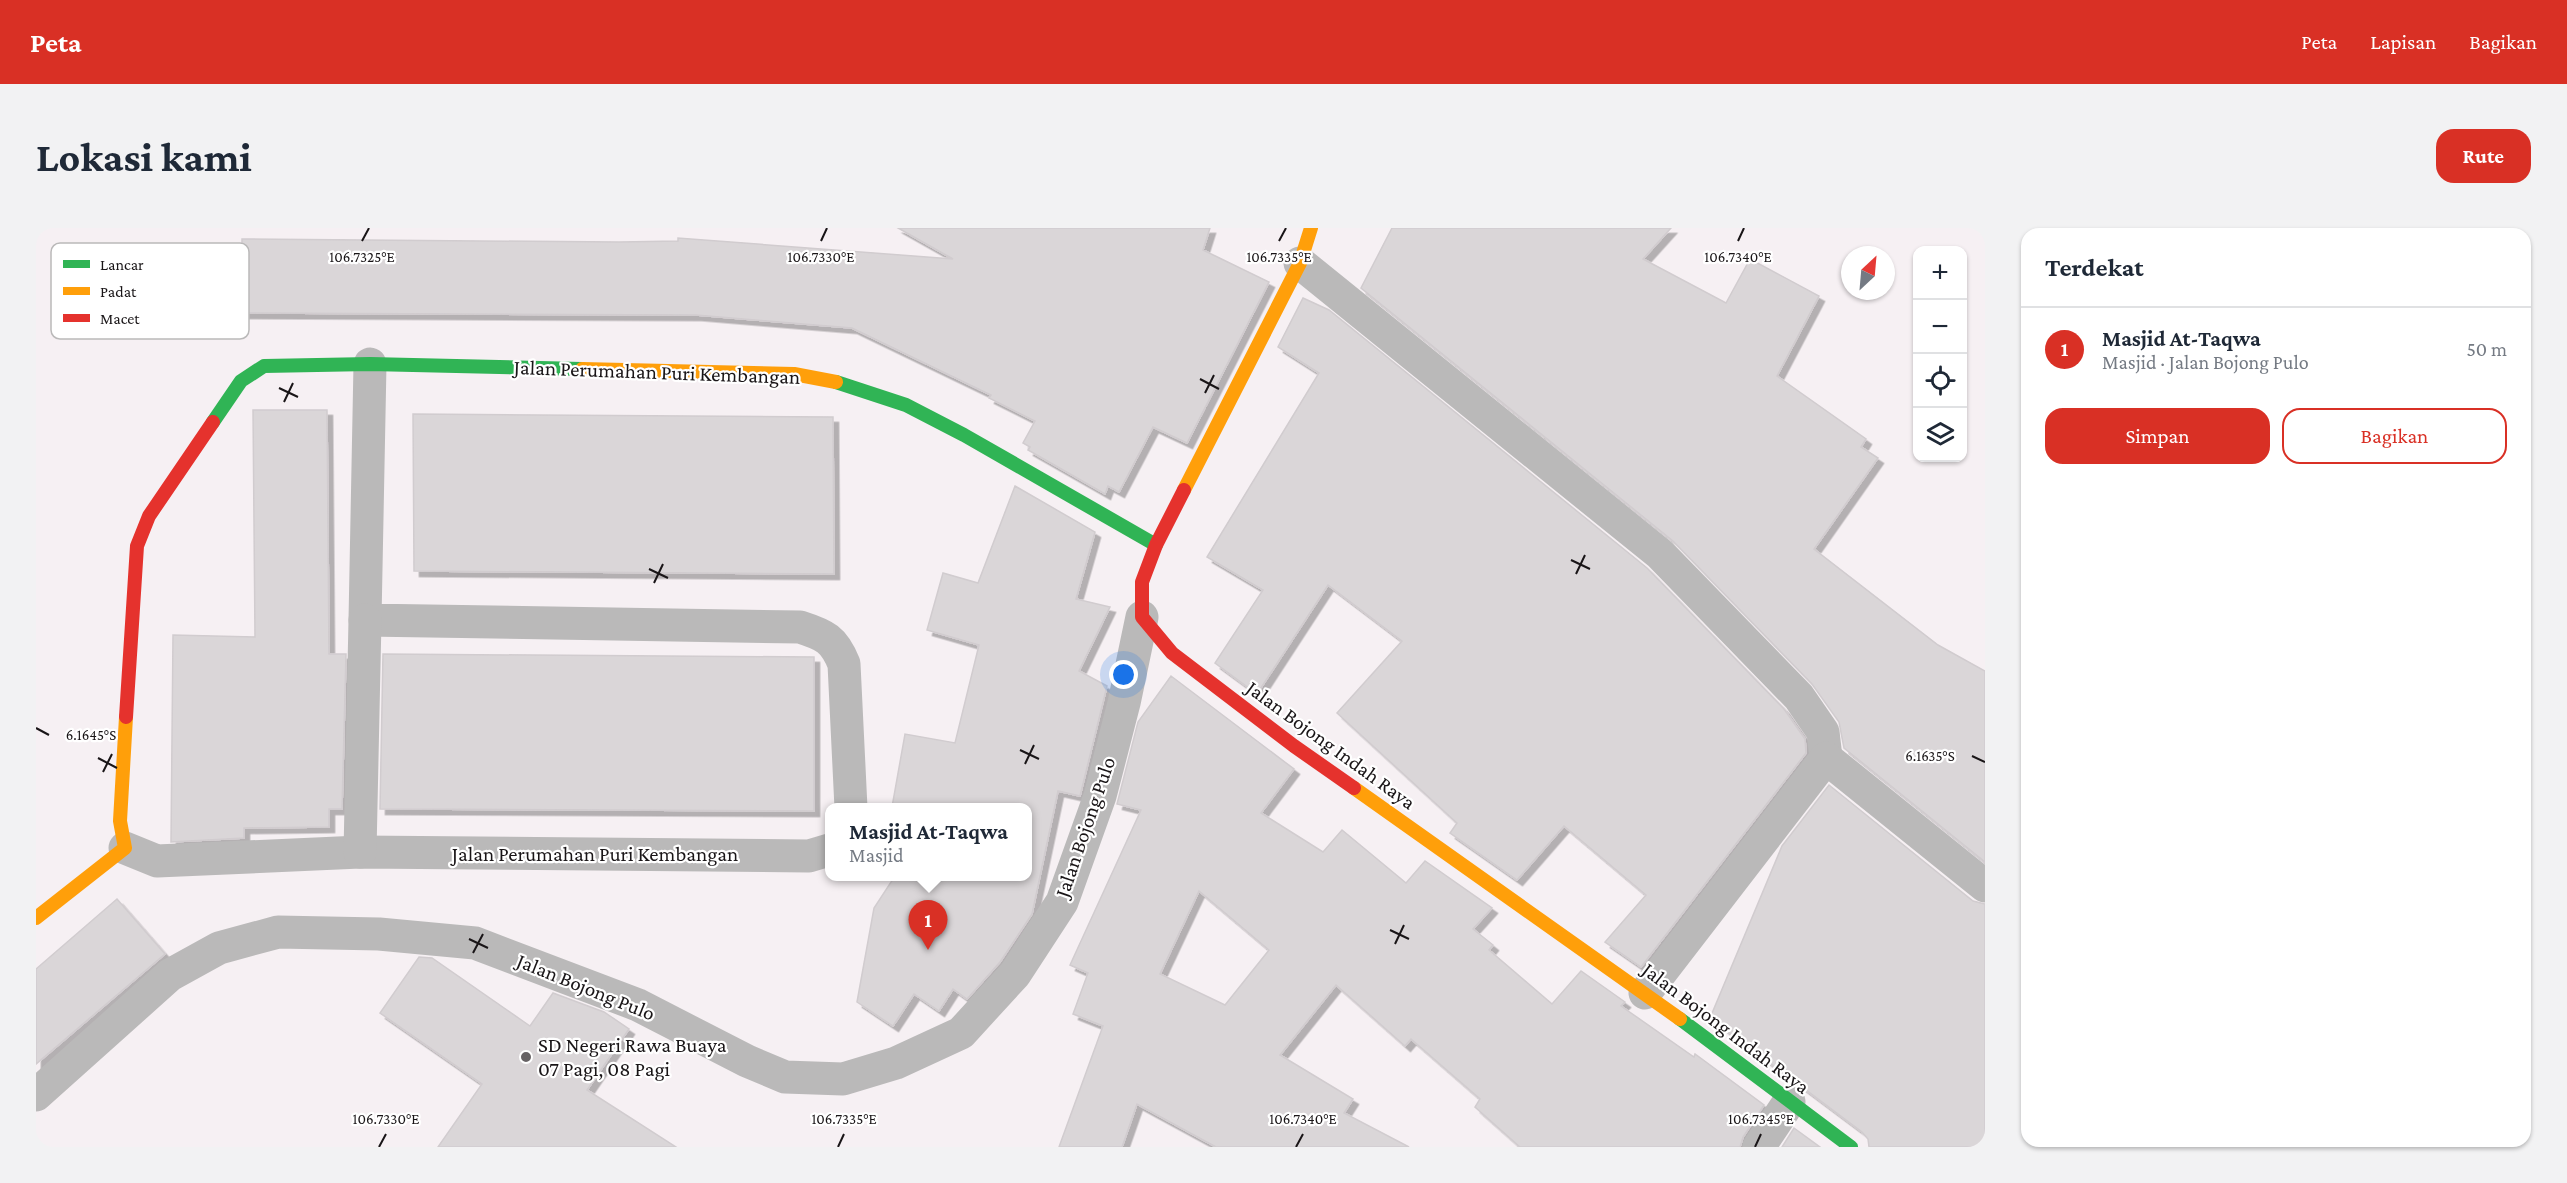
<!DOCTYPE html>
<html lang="id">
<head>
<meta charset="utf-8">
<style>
  :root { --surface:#fff; --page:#f2f2f3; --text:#1f2937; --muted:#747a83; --line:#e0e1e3; --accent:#d93025 }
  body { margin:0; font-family:"Crimson Pro",serif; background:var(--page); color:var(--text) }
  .controls { position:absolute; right:18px; top:18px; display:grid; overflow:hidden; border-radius:12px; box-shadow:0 2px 4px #0004 }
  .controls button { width:54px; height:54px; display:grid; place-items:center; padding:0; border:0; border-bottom:2px solid var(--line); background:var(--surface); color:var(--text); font:30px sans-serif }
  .compass { position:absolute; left:1805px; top:18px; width:54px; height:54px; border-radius:50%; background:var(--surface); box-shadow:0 2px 4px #0004; rotate:26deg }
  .you { position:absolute; left:1088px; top:447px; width:21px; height:21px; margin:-15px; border:4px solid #fff; border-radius:50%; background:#1a73e8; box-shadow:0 0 0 9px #1a73e833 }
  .badge { display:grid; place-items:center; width:39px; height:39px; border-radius:50%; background:var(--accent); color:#fff; font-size:20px; font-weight:700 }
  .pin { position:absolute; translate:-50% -50px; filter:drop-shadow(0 2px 3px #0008) }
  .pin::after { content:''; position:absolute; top:32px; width:21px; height:18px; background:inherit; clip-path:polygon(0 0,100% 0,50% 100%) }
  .popup { position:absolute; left:789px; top:575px; width:207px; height:78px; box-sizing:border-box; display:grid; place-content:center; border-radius:12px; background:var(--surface); filter:drop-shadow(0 2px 4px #0005); font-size:20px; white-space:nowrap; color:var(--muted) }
  .popup b { font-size:22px; color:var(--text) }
  .popup::after { content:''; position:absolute; left:50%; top:100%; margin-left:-12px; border:12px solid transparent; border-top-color:var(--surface) }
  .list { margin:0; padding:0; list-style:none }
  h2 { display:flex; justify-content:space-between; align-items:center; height:78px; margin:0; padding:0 24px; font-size:26px }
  h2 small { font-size:20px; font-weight:400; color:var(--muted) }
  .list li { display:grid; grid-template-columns:39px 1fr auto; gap:18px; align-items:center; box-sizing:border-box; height:84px; padding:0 24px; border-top:2px solid var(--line) }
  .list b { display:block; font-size:22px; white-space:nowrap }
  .list p { margin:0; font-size:20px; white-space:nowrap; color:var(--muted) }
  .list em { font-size:20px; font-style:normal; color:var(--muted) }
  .actions { display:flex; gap:12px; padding:18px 24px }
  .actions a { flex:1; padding:14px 0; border:2px solid var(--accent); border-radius:18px; text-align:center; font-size:21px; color:var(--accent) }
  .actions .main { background:var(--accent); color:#fff }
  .icon { flex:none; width:33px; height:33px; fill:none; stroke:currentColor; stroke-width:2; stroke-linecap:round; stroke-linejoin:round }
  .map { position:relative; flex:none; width:1949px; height:919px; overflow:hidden; border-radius:18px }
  header { display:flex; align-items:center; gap:36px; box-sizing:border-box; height:84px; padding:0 30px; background:var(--accent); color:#fff }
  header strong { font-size:28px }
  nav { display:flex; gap:33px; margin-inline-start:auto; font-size:21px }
  .intro { display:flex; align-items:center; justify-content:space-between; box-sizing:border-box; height:144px; padding:0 36px }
  h1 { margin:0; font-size:42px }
  .button { padding:15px 27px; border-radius:18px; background:var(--accent); color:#fff; font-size:21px; font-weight:700 }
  main { display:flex; gap:36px; padding:0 36px }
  aside { flex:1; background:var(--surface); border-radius:18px; box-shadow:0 2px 4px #0004 }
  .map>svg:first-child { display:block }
  .building { fill:#dad6d8; stroke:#d1cccf; stroke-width:1.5; fill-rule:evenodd; filter:url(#shadow) }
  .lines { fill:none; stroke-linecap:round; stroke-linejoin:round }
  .street { stroke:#bab9b9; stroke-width:33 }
  .fast { stroke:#30b455; stroke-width:14 }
  .slow { stroke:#ff9f0a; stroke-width:14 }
  .jam { stroke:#e5322d; stroke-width:14 }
  .ticks { fill:none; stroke:#191517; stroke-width:2 }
  .poi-dot { fill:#666264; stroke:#fff; stroke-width:2 }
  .labels { text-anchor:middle; stroke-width:4.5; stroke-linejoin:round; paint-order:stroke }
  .street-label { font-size:21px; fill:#191517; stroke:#fff }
  .poi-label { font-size:21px; fill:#191517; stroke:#fff; text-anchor:start }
  .key { fill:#fff; stroke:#bab9b9; stroke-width:1.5 }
  .key-label { font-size:16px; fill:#191517 }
  .ticks-label { font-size:15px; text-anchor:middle; fill:#191517; stroke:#fff; stroke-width:4.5; stroke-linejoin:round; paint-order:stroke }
</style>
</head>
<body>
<header>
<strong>Peta</strong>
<nav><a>Peta</a><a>Lapisan</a><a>Bagikan</a></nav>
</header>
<div class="intro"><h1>Lokasi kami</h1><a class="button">Rute</a></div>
<main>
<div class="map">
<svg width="1949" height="919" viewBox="0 0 1949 919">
  <defs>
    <filter id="shadow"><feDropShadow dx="5.5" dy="5.5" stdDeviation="0" flood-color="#0004"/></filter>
  </defs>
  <rect width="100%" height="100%" fill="#f6f0f3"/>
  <g class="building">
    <path d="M862,0H1174L1167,22L1233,54L1151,215L1117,199L1083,264L1072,258L1069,266L992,222L994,219L987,215L999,193L953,170L955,167L816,100L660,87L206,85V11L583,14L642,13V10L917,31Z"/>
    <path d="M1356,0H1635L1607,31L1690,75L1714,31L1783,68L1741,148L1830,211L1825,219L1842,230L1778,321L1902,417L1949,443V634L1808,520L1803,494L1776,456L1637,313L1325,60Z"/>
    <path d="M1267,70L1293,82L1611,340L1748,481L1769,511L1770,525L1605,739L1569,714L1610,667L1528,598L1481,652L1414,605L1421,595L1301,485L1366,413L1292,357L1221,466L1179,435L1227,362L1171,329L1283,145L1242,119Z"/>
    <path d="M217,182H291L293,426H310L306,581H293V599L208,600V610L135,614L137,407L219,409Z"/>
    <path d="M377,186L797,189L798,346L378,343Z"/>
    <path d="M979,258L1059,304L1040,371L1074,379L1043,443L1071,458L1044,568L1022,563L996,686L964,734L931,771L917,761L903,783L878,766L857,798L821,774L838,680L859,648H991V579H856L869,506L919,515L943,417L891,402L907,345L942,355Z"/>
    <path d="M347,426L778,429V583L344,581Z"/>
    <path d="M1135,448L1258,541L1225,585L1287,624L1306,602L1370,655L1389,633L1456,680L1437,701L1457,717L1453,722L1516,776L1545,743L1589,774L1585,778L1658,829L1659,826L1728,877L1707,909L1704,919H1484L1439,879L1444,871L1375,811L1369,818L1300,757L1244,827L1317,871L1308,885L1373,919H1180L1101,876L1086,919H1023L1067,798L1037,786L1052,745L1034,737L1105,582L1081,576L1102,494ZM1163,663L1233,722L1189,777L1124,746Z"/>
    <path d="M1793,557L1937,673L1949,676V919H1833L1832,911L1826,904L1674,790L1746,618Z"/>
    <path d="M81,671L129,726L0,836V741Z"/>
    <path d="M383,729L396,730L494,798L517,765L568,784L593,801L551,862L640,919H402L446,856L344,785Z"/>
    <path d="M1758,900L1784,919H1746Z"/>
  </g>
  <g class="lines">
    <g class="street">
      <path d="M1264,35L1624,326L1763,469L1787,504L1790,530"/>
      <path d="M334,136L329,392L764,399C789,407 798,411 808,436L815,580"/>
      <path d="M89,620L121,633L324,624L773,628L793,622"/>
      <path d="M324,624L329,392"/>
      <path d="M1609,765L1790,530L1949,658"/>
      <path d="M0,867L134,747L183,720L242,704L343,706L439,715L602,777L711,833L749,849L807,851L860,835L925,805L979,746L1026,674L1064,568L1088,475L1106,389"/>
      <path d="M1723,919L1753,874"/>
    </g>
    <g class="fast">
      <path d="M800,154L870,177L928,207L1120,317"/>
      <path d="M177,194L205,153L228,138L334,136L546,141"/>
      <path d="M1644,791L1815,919"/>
    </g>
    <g class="slow">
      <path d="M546,141L758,146L800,154"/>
      <path d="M1148,262L1264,35L1275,0"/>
      <path d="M1318,560L1644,791"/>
      <path d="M0,690L89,620L84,593L90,489"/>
    </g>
    <g class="jam">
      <path d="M1148,262L1120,317L1106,354V389L1136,425L1258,518L1318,560"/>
      <path d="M90,489L101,318L113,288L177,194"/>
    </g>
  </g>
  <path class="ticks" d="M326,13L333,0M785,13L791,0M1243,13L1250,0M1702,13L1708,0M1164,151L1183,161M243,160L262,169M1169,165L1178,147M248,174L257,155M1535,332L1554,341M613,341L632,350M1540,346L1549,327M618,355L627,336M0,500L13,507M984,522L1003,531M1936,528L1949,534M62,530L81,540M989,536L998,517M67,544L76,526M1354,702L1373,711M433,711L452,720M1359,716L1368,697M437,725L447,706M343,919L350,906M802,919L808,906M1260,919L1267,906M1719,919L1725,906"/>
  <circle class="poi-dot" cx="490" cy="829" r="6"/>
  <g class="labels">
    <g class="street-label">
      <text transform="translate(621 144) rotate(2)" y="7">Jalan Perumahan Puri Kembangan</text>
      <text transform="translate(1295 517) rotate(36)" y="7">Jalan Bojong Indah Raya</text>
      <text transform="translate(1049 599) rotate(-71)" y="7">Jalan Bojong Pulo</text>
      <text x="559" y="633">Jalan Perumahan Puri Kembangan</text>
      <text transform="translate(550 759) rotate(22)" y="7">Jalan Bojong Pulo</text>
      <text transform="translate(1690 800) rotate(37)" y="7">Jalan Bojong Indah Raya</text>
    </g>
    <g class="poi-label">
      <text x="502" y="824">SD Negeri Rawa Buaya<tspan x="502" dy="24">07 Pagi, 08 Pagi</tspan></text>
    </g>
  </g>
  <rect x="15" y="15" width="198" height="96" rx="9" class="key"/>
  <rect x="27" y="32" width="27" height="8" fill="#30b455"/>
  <rect x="27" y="59" width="27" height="8" fill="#ff9f0a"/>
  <rect x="27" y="86" width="27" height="8" fill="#e5322d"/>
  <g class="key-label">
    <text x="64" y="42">Lancar</text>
    <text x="64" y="69">Padat</text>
    <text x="64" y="96">Macet</text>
  </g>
  <g class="ticks-label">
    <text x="326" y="34">106.7325°E</text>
    <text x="785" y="34">106.7330°E</text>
    <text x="1243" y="34">106.7335°E</text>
    <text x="1702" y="34">106.7340°E</text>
    <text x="55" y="512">6.1645°S</text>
    <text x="1894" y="533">6.1635°S</text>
    <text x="350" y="896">106.7330°E</text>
    <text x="808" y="896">106.7335°E</text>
    <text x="1267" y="896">106.7340°E</text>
    <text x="1725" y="896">106.7345°E</text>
  </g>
</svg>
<div class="controls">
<button>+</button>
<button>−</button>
<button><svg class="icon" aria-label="locate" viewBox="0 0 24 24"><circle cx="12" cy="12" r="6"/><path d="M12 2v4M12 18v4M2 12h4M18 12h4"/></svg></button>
<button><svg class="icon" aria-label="layers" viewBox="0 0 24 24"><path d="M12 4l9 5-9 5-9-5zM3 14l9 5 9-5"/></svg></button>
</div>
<svg class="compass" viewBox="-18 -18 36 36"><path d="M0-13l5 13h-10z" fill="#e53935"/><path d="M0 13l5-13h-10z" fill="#747a83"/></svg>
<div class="you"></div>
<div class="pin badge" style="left:892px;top:722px">1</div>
<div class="popup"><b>Masjid At-Taqwa</b>Masjid</div>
</div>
<aside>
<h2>Terdekat<small></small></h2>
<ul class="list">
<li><span class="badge">1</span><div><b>Masjid At-Taqwa</b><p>Masjid · Jalan Bojong Pulo</p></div><em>50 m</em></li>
</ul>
<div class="actions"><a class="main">Simpan</a><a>Bagikan</a></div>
</aside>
</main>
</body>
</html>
